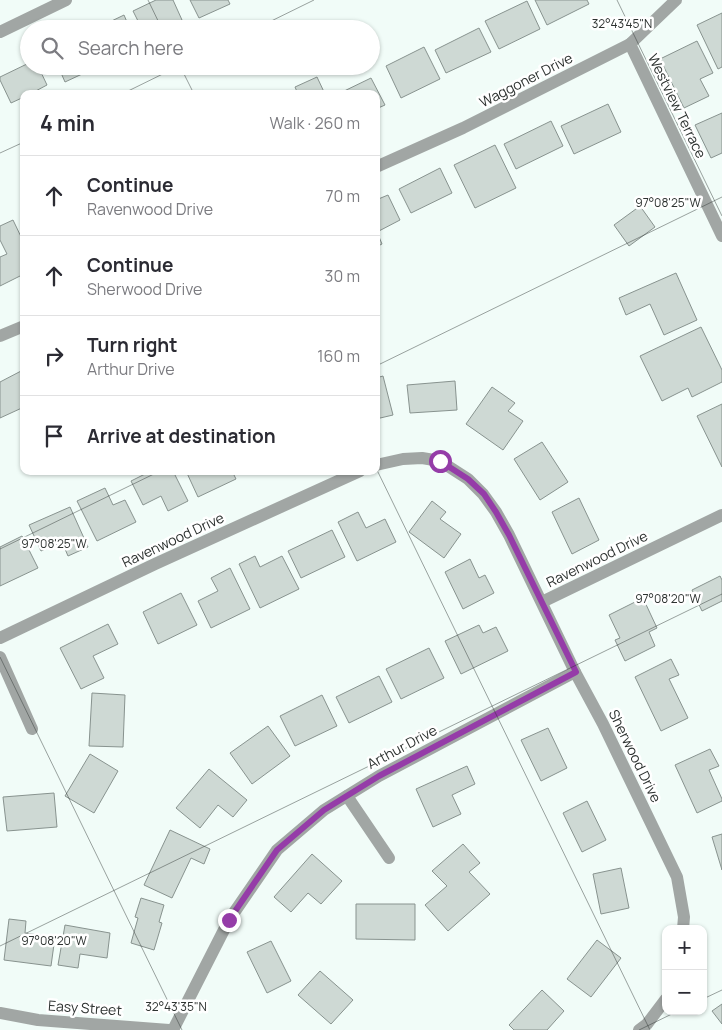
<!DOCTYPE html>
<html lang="en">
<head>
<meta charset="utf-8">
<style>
  :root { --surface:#fff; --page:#f2f2f3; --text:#2b2b33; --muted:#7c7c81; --line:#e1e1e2 }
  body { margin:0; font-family:Manrope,sans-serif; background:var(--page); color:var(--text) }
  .controls { position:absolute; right:15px; bottom:15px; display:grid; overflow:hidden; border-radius:10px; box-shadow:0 1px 4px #0004 }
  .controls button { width:45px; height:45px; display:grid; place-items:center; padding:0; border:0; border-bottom:1px solid var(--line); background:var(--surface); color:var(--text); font:25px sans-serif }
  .stop { position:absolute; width:15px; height:15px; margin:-11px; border:4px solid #953ca8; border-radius:50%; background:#fff }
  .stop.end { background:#953ca8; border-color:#fff; box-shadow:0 1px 5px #0008 }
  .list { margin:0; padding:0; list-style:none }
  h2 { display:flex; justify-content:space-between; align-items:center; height:65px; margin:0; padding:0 20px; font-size:21px }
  h2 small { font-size:16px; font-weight:400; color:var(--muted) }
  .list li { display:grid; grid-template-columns:32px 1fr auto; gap:15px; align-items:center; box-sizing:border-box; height:80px; padding:0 20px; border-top:1px solid var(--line) }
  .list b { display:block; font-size:19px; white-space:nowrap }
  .list p { margin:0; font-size:16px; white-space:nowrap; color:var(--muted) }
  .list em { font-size:16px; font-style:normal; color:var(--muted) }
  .icon { flex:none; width:28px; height:28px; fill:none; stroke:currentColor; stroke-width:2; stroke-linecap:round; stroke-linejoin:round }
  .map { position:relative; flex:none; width:722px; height:1030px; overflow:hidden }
  .search { position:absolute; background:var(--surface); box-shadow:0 1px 4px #0004; left:20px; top:20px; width:360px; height:55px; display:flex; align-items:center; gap:12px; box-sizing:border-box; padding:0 18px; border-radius:28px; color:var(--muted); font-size:19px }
  .panel { position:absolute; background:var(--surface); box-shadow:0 1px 4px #0004; left:20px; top:90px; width:360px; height:385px; border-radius:10px }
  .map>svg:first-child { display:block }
  .building { fill:#ced9d4; stroke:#88938f }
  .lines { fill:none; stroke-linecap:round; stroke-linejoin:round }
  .minor { stroke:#a1a6a4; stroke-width:12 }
  .route { stroke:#953ca8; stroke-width:6 }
  .ticks { fill:none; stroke:#2d3230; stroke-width:1; stroke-opacity:0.45 }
  .labels { text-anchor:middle; stroke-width:5; stroke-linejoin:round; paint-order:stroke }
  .street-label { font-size:14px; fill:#2d3230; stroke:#fff }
  .ticks-label { font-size:12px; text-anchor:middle; fill:#2d3230; stroke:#fff; stroke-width:5; stroke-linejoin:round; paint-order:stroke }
</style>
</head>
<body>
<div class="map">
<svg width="722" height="1030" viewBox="0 0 722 1030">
  <rect width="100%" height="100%" fill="#f1fcf8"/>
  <g class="building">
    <path d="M156,0H173L182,20L164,29H142L133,11Z"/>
    <path d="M190,0H228L230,4L199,18Z"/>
    <path d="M535,0H587L589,4L547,25Z"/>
    <path d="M527,1L540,29L499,49L485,21Z"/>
    <path d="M722,13V67L718,69L697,25Z"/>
    <path d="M124,15L130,29H95Z"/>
    <path d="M479,28L491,52L446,73L435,50Z"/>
    <path d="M697,41L713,73L700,79L709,96L684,108L660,59Z"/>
    <path d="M424,47L440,79L401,98L386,66Z"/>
    <path d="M29,63V66H38L47,85L30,94H24V97L11,103L0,80V77Z"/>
    <path d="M58,66H94L95,68L65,82Z"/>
    <path d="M317,77L325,94H298L295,87Z"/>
    <path d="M371,78L385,105L376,109V94H338Z"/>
    <path d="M608,104L621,132L574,154L561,126Z"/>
    <path d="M722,113V153L711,158L695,125Z"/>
    <path d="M551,121L563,146L516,169L504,144Z"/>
    <path d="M495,145L516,188L475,208L454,165Z"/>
    <path d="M440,168L452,193L411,213L399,189Z"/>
    <path d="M388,195L400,220L377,232L382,244L376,247V200Z"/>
    <path d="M640,206L655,227L629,246L614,225Z"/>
    <path d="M13,220L24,243V274L0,286V257L7,254L0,240V226Z"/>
    <path d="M676,273L697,320L664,335L650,304L626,315L619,298Z"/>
    <path d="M701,327L722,370V382L692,397L688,388L662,401L640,356Z"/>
    <path d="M23,370L24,407L0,418V382Z"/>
    <path d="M383,376L393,415L376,419V378Z"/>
    <path d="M455,381L457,410L410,413L407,385Z"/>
    <path d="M492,387L515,403L508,411L523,421L503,450L466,424Z"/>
    <path d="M722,404V467L697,416Z"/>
    <path d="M542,442L568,482L540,500L514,459Z"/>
    <path d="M151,471H173L188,501L168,511L161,496L143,505L131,481Z"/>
    <path d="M186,471H232L236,479L198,497Z"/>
    <path d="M105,488L113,505L125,500L136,522L97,541L77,501Z"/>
    <path d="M579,498L599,540L572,554L552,512Z"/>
    <path d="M432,501L446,512L440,519L461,534L444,558L409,532Z"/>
    <path d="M70,507L88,547L68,556L62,542L41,551L29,525Z"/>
    <path d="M358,512L366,528L385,519L396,542L357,561L338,522Z"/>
    <path d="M332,530L345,557L301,578L288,551Z"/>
    <path d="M22,536L38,568L0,586V547Z"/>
    <path d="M255,556L260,567L282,556L299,589L260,608L239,564Z"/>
    <path d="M470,559L479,578L485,575L494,593L463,609L445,572Z"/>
    <path d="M230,568L250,609L211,628L198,601L218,591L211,578Z"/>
    <path d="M720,576L722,580V601L702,611L692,590Z"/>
    <path d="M181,593L197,625L158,644L143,612Z"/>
    <path d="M643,598L657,628L649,632L655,646L625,661L615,640L620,638L609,615Z"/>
    <path d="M108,624L118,644L93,656L104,678L81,689L60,648Z"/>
    <path d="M479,625L483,633L496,627L508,651L461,674L445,641Z"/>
    <path d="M429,648L444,678L401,699L386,669Z"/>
    <path d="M671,659L679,675L669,679L688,718L661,731L635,677Z"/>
    <path d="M379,676L392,702L349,723L336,697Z"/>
    <path d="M92,693L125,695L123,747L89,746Z"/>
    <path d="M322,695L337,726L295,746L280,716Z"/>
    <path d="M268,726L290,756L252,784L230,753Z"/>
    <path d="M548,728L567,768L541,781L521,740Z"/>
    <path d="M710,749L719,766L709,770L722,799V801L697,813L675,765Z"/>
    <path d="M90,754L118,771L94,813L65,796Z"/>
    <path d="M467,766L475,784L452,795L461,814L433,827L416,789Z"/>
    <path d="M209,769L247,800L233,817L218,805L200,828L176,808Z"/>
    <path d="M54,793L57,827L7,831L3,797Z"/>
    <path d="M587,801L606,840L582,852L563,813Z"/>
    <path d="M170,830L210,849L204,864L191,858L172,898L144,885Z"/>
    <path d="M722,834V870L712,837Z"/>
    <path d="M463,844L480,863L469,872L490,894L448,931L425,905L447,886L432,871Z"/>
    <path d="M312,854L342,881L321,904L308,893L291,912L274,897Z"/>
    <path d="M621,868L629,908L601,914L593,874Z"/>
    <path d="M141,898L164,905L159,922L162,923L154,950L131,943L138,918L135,917Z"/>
    <path d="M356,904H415V940L356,939Z"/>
    <path d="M9,919L26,921L25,933L55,937L51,966L4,960Z"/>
    <path d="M65,925L110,933L107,958L80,954L78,968L58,965Z"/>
    <path d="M597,940L621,958L591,997L567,979Z"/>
    <path d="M271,941L291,981L267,993L247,952Z"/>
    <path d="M320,971L353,1000L331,1024L298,995Z"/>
    <path d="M542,990L564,1011L547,1030H514L509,1025Z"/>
    <path d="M722,1004V1024L712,1011Z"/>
  </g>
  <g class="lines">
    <g class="minor">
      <path d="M0,32L66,0"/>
      <path d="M630,44L722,236"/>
      <path d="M376,167L463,128L630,44L676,0"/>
      <path d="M0,336L24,326"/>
      <path d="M376,465L403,459L422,458L440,461L468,479L483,494L496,512L509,535L575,672L603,724L677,877L684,917L683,929"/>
      <path d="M542,602L722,515"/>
      <path d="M0,638L155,564L360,471"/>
      <path d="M0,657L32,729"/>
      <path d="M347,796L389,858"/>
      <path d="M0,1013L38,1020L169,1030"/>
      <path d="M173,1030L229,920L277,850L324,810L379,776L575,672"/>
      <path d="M639,1030L647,1024L666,999"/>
    </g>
  </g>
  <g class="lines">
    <path class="route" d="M229,920L277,850L324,810L379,776L576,672L509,535L496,512L484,494L468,479L440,461"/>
  </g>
  <path class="ticks" d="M148,0L162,29M617,0L722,216M255,29L314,0M180,66L194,94M122,94L179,66M0,153L24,142M376,366L722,197M376,468L650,1030M0,549L160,471M0,657L182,1030M0,946L722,594M703,999L722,990M639,1030L678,1011"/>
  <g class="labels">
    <g class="street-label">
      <text transform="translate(526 80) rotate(-27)" y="5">Waggoner Drive</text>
      <text transform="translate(677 106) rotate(64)" y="5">Westview Terrace</text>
      <text transform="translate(173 540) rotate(-25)" y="5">Ravenwood Drive</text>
      <text transform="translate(597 559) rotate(-26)" y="5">Ravenwood Drive</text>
      <text transform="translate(402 747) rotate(-28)" y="5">Arthur Drive</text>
      <text transform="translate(635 756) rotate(64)" y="5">Sherwood Drive</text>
      <text transform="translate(85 1008) rotate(4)" y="5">Easy Street</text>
    </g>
  </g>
  <g class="ticks-label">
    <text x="622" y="28">32°43'45"N</text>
    <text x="668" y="207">97°08'25"W</text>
    <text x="54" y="548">97°08'25"W</text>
    <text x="668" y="603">97°08'20"W</text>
    <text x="54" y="945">97°08'20"W</text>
    <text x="176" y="1011">32°43'35"N</text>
  </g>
</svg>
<div class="controls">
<button>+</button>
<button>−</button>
</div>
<div class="stop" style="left:440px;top:461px"></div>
<div class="stop end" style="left:229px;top:920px"></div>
<div class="search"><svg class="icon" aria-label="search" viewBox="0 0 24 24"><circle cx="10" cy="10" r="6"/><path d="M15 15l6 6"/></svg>Search here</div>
<section class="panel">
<h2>4 min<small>Walk · 260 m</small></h2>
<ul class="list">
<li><svg class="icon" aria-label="ahead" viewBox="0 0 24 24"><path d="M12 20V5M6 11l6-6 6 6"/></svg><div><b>Continue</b><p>Ravenwood Drive</p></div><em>70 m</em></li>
<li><svg class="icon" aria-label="ahead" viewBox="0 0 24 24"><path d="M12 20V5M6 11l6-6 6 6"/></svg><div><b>Continue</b><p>Sherwood Drive</p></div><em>30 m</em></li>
<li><svg class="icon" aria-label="right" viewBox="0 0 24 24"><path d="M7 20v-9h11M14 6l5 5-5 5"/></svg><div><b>Turn right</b><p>Arthur Drive</p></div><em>160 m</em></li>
<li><svg class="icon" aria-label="arrive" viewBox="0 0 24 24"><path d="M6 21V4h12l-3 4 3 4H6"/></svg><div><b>Arrive at destination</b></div></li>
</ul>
</section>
</div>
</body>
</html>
